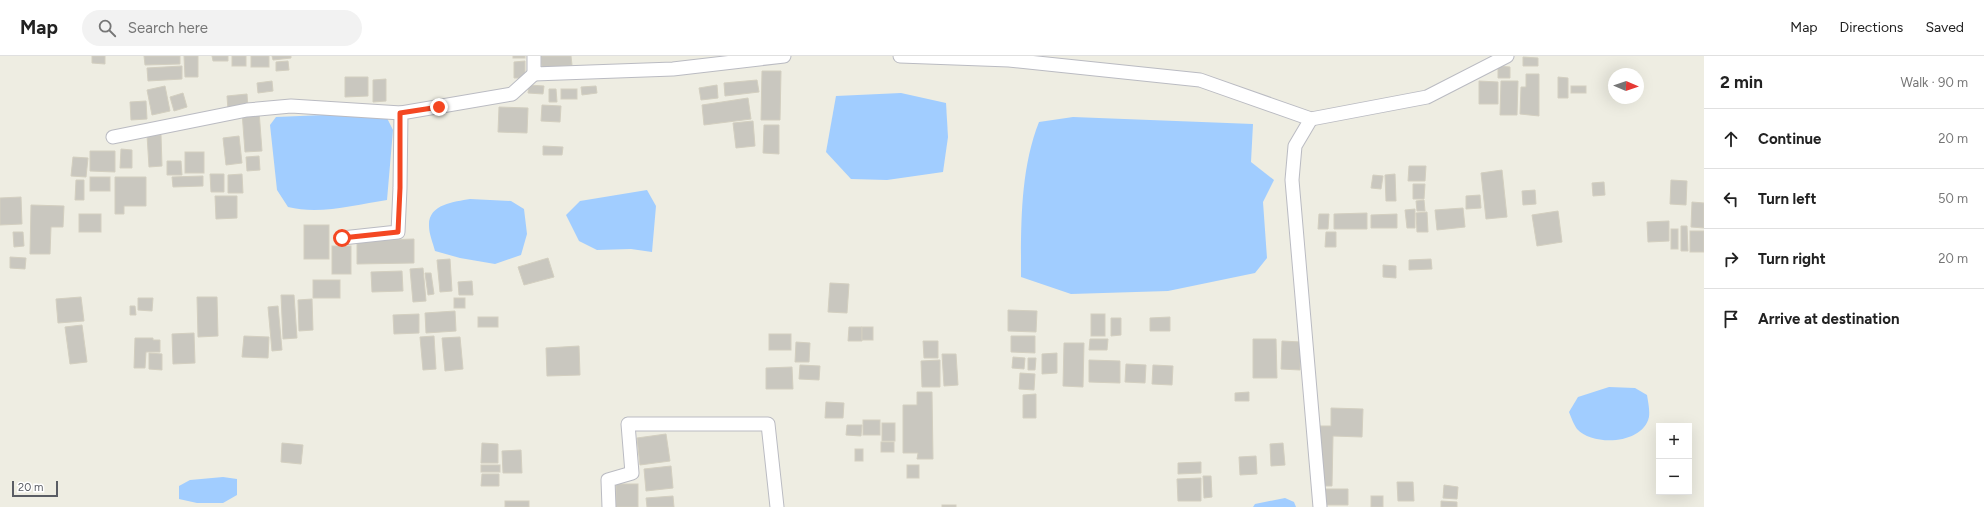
<!DOCTYPE html>
<html lang="en">
<head>
<meta charset="utf-8">
<style>
  :root { --surface:#fff; --page:#f2f2f2; --text:#222; --muted:#767676; --line:#e0e0e0 }
  body { margin:0; font-family:Figtree,sans-serif; background:var(--page); color:var(--text) }
  .controls { position:absolute; right:12px; bottom:12px; display:grid; overflow:hidden; border-radius:0px; box-shadow:0 4px 16px #0002 }
  .controls button { width:36px; height:36px; display:grid; place-items:center; padding:0; border:0; border-bottom:1px solid var(--line); background:var(--surface); color:var(--text); font:20px sans-serif }
  .compass { position:absolute; left:1608px; top:12px; width:36px; height:36px; border-radius:50%; background:var(--surface); box-shadow:0 4px 16px #0002; rotate:92deg }
  .scale { position:absolute; left:12px; bottom:10px; width:46px; box-sizing:border-box; padding-left:4px; border:2px solid #5a5d64; border-top:0; font-size:11px; line-height:14px; white-space:nowrap; color:#5a5d64; -webkit-text-stroke:3px #fff; paint-order:stroke }
  .stop { position:absolute; width:12px; height:12px; margin:-9px; border:3px solid #f44722; border-radius:50%; background:#fff }
  .stop.end { background:#f44722; border-color:#fff; box-shadow:0 1px 4px #0008 }
  .list { margin:0; padding:0; list-style:none }
  h2 { display:flex; justify-content:space-between; align-items:center; height:52px; margin:0; padding:0 16px; font-size:17px }
  h2 small { font-size:13px; font-weight:400; color:var(--muted) }
  .list li { display:grid; grid-template-columns:26px 1fr auto; gap:12px; align-items:center; box-sizing:border-box; height:60px; padding:0 16px; border-top:1px solid var(--line) }
  .list b { display:block; font-size:15px; white-space:nowrap }
  .list em { font-size:13px; font-style:normal; color:var(--muted) }
  .icon { flex:none; width:22px; height:22px; fill:none; stroke:currentColor; stroke-width:2; stroke-linecap:round; stroke-linejoin:round }
  .map { position:relative; flex:none; width:1704px; height:451px; overflow:hidden }
  header { display:flex; align-items:center; gap:24px; box-sizing:border-box; height:56px; padding:0 20px; background:var(--surface); border-bottom:1px solid var(--line) }
  header strong { font-size:19px }
  nav { display:flex; gap:22px; margin-inline-start:auto; font-size:14px }
  .search { width:280px; height:36px; background:var(--page); display:flex; align-items:center; gap:10px; box-sizing:border-box; padding:0 14px; border-radius:22px; color:var(--muted); font-size:15px }
  main { display:flex }
  aside { flex:1; background:var(--surface) }
  .map>svg:first-child { display:block }
  .water { fill:#a1cdff }
  .building { fill:#c9c7bf; stroke:#d3cfc0 }
  .lines { fill:none; stroke-linecap:round; stroke-linejoin:round }
  .street-casing { stroke:#babbc2; stroke-width:15 }
  .street { stroke:#fff; stroke-width:13 }
  .route { stroke:#f44722; stroke-width:5 }
</style>
</head>
<body>
<header>
<strong>Map</strong>
<div class="search"><svg class="icon" aria-label="search" viewBox="0 0 24 24"><circle cx="10" cy="10" r="6"/><path d="M15 15l6 6"/></svg>Search here</div>
<nav><a>Map</a><a>Directions</a><a>Saved</a></nav>
</header>
<main>
<div class="map">
<svg width="1704" height="451" viewBox="0 0 1704 451">
  <rect width="100%" height="100%" fill="#eeede2"/>
  <g class="water">
    <path d="M901,37L946,47L948,81L943,116L887,124L851,123L826,96L836,40Z"/>
    <path d="M372,57L387,62L393,74L387,144C355,149 319,159 288,151L277,134L270,69L276,61Z"/>
    <path d="M1073,61L1253,68L1251,106L1274,124L1263,146L1267,202L1255,217L1168,235L1071,238L1021,221C1021,170 1020,114 1039,66Z"/>
    <path d="M647,134L656,150L652,196L631,193L597,194L579,185L566,159L580,145Z"/>
    <path d="M470,143L511,145L524,153L527,178L521,199L495,208L460,202L435,195C433,187 429,178 429,170C428,148 454,146 470,143Z"/>
    <path d="M1609,331L1635,332L1647,339C1648,345 1650,355 1649,361C1643,388 1594,391 1577,373C1574,369 1571,361 1569,356L1578,341Z"/>
    <path d="M223,421L237,423V439L223,447H197L179,443V430L190,424Z"/>
    <path d="M1285,442L1294,446L1296,451H1253L1255,448Z"/>
  </g>
  <g class="building">
    <path d="M92,0H105V8L92,7Z"/>
    <path d="M144,0H180V8L145,9Z"/>
    <path d="M184,0H198V21H185Z"/>
    <path d="M212,0H228V5H213Z"/>
    <rect x="232" y="0" width="14" height="10"/>
    <rect x="251" y="0" width="18" height="11"/>
    <path d="M272,0H291V2L273,4Z"/>
    <rect x="513" y="0" width="12" height="2"/>
    <path d="M541,0H571L572,9L542,12Z"/>
    <path d="M1523,1L1538,2V10H1523Z"/>
    <path d="M288,5L289,14L276,15V6Z"/>
    <path d="M525,5V22H514V6Z"/>
    <path d="M182,10V23L148,25L147,12Z"/>
    <path d="M1498,10L1510,11V22H1498Z"/>
    <path d="M762,15H781L780,64H761Z"/>
    <path d="M1526,18H1539V60L1520,58L1521,31H1526Z"/>
    <path d="M345,21H368V40L345,41Z"/>
    <path d="M1558,21L1568,22V42H1558Z"/>
    <path d="M386,23V45L373,46V24Z"/>
    <path d="M757,24L759,36L725,40L724,27Z"/>
    <path d="M272,25L273,35L258,37L257,27Z"/>
    <path d="M1479,25L1498,26V48H1479Z"/>
    <path d="M1501,25H1518L1517,59H1500Z"/>
    <path d="M529,29L544,30L543,38L528,37Z"/>
    <path d="M717,29L718,42L701,44L699,32Z"/>
    <path d="M165,30L170,55L152,59L147,34Z"/>
    <path d="M596,30L597,37L582,39L581,31Z"/>
    <rect x="1571" y="30" width="15" height="7"/>
    <path d="M549,33H556L557,46H549Z"/>
    <rect x="561" y="33" width="16" height="10"/>
    <path d="M183,37L187,51L174,55L170,41Z"/>
    <path d="M247,38L248,52L228,54L227,40Z"/>
    <path d="M748,42L751,63L704,69L702,49Z"/>
    <path d="M146,45L147,63L131,64L130,46Z"/>
    <path d="M542,49L561,50L560,66L541,65Z"/>
    <path d="M499,51L528,52L527,77L498,76Z"/>
    <path d="M259,55L262,95L245,96L242,56Z"/>
    <path d="M753,65L755,90L736,92L733,67Z"/>
    <path d="M764,69H779V98L763,97Z"/>
    <path d="M147,79H161L162,110L149,111Z"/>
    <path d="M239,80L242,107L226,109L223,82Z"/>
    <path d="M543,90L563,91L562,99H543Z"/>
    <path d="M121,93L132,94V112H120Z"/>
    <path d="M90,95H115V116L90,115Z"/>
    <rect x="185" y="96" width="19" height="21"/>
    <path d="M259,100L260,114L247,115L246,101Z"/>
    <path d="M73,101L88,102L86,121L71,120Z"/>
    <path d="M167,105H181L182,119H167Z"/>
    <path d="M1409,110H1426L1425,125H1408Z"/>
    <path d="M1502,114L1507,161L1486,163L1481,117Z"/>
    <path d="M210,118H224V136H211Z"/>
    <path d="M242,118L243,137H228V119Z"/>
    <path d="M1395,118L1396,145H1386L1385,119Z"/>
    <path d="M1373,119L1383,120L1381,133L1371,132Z"/>
    <path d="M203,120V130L173,131L172,121Z"/>
    <rect x="90" y="121" width="20" height="14"/>
    <path d="M115,121H146V150H124V158H115Z"/>
    <path d="M76,124H84V144H75Z"/>
    <path d="M1671,124L1687,125L1686,149L1670,148Z"/>
    <path d="M1604,126L1605,139L1593,140L1592,127Z"/>
    <path d="M1413,128H1425L1424,143H1413Z"/>
    <path d="M1535,134L1536,148L1523,149L1522,135Z"/>
    <path d="M1480,139L1481,152L1466,153V140Z"/>
    <path d="M215,140H237V162L216,163Z"/>
    <path d="M21,141L22,168L0,169V142Z"/>
    <path d="M1424,144L1425,155H1417L1416,145Z"/>
    <path d="M1692,146L1704,147V172L1691,171Z"/>
    <path d="M31,149L64,150L63,171H51L50,198H30Z"/>
    <path d="M1463,152L1465,171L1437,174L1435,154Z"/>
    <path d="M1415,153V172H1407L1405,154Z"/>
    <path d="M1558,155L1562,186L1537,190L1532,159Z"/>
    <path d="M1427,156L1428,176H1417L1416,157Z"/>
    <path d="M1367,157V173H1334V158Z"/>
    <rect x="79" y="158" width="22" height="18"/>
    <path d="M1319,158H1329L1328,173H1318Z"/>
    <path d="M1397,158V172H1371V159Z"/>
    <path d="M1669,165V185L1648,186L1647,166Z"/>
    <rect x="304" y="169" width="25" height="34"/>
    <path d="M1681,170H1687L1688,195H1681Z"/>
    <rect x="1671" y="173" width="7" height="20"/>
    <rect x="1690" y="175" width="14" height="21"/>
    <path d="M13,176H23L24,190L14,191Z"/>
    <path d="M1326,176H1336V191H1325Z"/>
    <path d="M414,183V207L357,208V185Z"/>
    <rect x="332" y="190" width="19" height="28"/>
    <path d="M10,201L26,202L25,213L10,212Z"/>
    <path d="M548,202L554,221L524,229L518,211Z"/>
    <path d="M450,203L452,235L440,236L437,204Z"/>
    <path d="M1431,203L1432,213L1409,214V204Z"/>
    <path d="M1383,209L1396,210V222L1383,221Z"/>
    <path d="M423,212L426,245L413,246L410,213Z"/>
    <path d="M402,215L403,235L372,236L371,216Z"/>
    <path d="M425,217H431L434,238L428,239Z"/>
    <rect x="313" y="224" width="27" height="18"/>
    <path d="M472,225L473,239H459L458,226Z"/>
    <path d="M830,227L849,228L847,257L828,256Z"/>
    <path d="M281,239H294L297,282L283,283Z"/>
    <path d="M81,241L84,265L58,267L56,243Z"/>
    <path d="M197,241H217L218,280L198,281Z"/>
    <path d="M138,242H153L152,255L138,254Z"/>
    <rect x="454" y="242" width="11" height="10"/>
    <path d="M312,243L313,274L299,275L298,244Z"/>
    <path d="M130,250H135L136,259H130Z"/>
    <path d="M278,250L282,294L272,295L268,251Z"/>
    <path d="M1008,254L1037,255L1036,276L1008,275Z"/>
    <path d="M455,255L456,275L426,277L425,257Z"/>
    <path d="M419,258V277L394,278L393,259Z"/>
    <rect x="1091" y="258" width="14" height="22"/>
    <rect x="478" y="261" width="20" height="10"/>
    <path d="M1170,261V275H1150V262Z"/>
    <path d="M1111,262H1121V279L1111,280Z"/>
    <path d="M82,269L87,306L70,308L65,271Z"/>
    <path d="M849,271H862V285H848Z"/>
    <rect x="862" y="271" width="11" height="13"/>
    <path d="M194,277L195,307L173,308L172,278Z"/>
    <rect x="769" y="278" width="22" height="16"/>
    <path d="M244,280L269,281L268,302L242,301Z"/>
    <path d="M434,280L436,313L423,314L420,281Z"/>
    <path d="M1011,280H1035V297L1011,296Z"/>
    <path d="M460,281L463,313L445,315L442,282Z"/>
    <path d="M135,282H153V284H160V296H146L145,312H134Z"/>
    <path d="M1090,283H1108L1107,294H1089Z"/>
    <path d="M1253,283H1276L1277,322H1253Z"/>
    <path d="M923,285H938V302H924Z"/>
    <path d="M1282,285L1301,286L1300,314L1281,313Z"/>
    <path d="M796,286L810,287L809,306H795Z"/>
    <path d="M1064,287H1084L1083,331L1063,330Z"/>
    <path d="M579,290L580,319L547,320L546,292Z"/>
    <path d="M149,297L162,298V314L149,313Z"/>
    <path d="M1057,297V317L1042,318V298Z"/>
    <path d="M942,298H956L958,329L944,330Z"/>
    <path d="M1013,301L1025,302L1024,313L1012,312Z"/>
    <path d="M1028,302H1036L1035,314H1028Z"/>
    <path d="M940,304V331H922L921,305Z"/>
    <path d="M1089,304L1120,305V327L1089,326Z"/>
    <path d="M1126,308L1146,309L1145,327L1125,326Z"/>
    <path d="M800,309L820,310L819,324L799,323Z"/>
    <path d="M1153,309L1173,310L1172,329L1152,328Z"/>
    <path d="M792,311L793,333H766V312Z"/>
    <path d="M1020,317L1035,318L1034,334L1019,333Z"/>
    <path d="M917,336H932L933,403H917L918,397H903V349H917Z"/>
    <path d="M1249,336V345H1235V337Z"/>
    <path d="M1036,338V362H1023V339Z"/>
    <path d="M826,346L844,347L843,362H825Z"/>
    <path d="M1331,352L1363,353L1362,381L1333,380L1332,430H1319L1320,370H1331Z"/>
    <rect x="863" y="364" width="17" height="15"/>
    <rect x="882" y="367" width="13" height="18"/>
    <path d="M847,369H862L861,380L846,379Z"/>
    <path d="M666,378L670,405L640,409L637,382Z"/>
    <rect x="881" y="386" width="13" height="10"/>
    <path d="M282,387L303,389L301,408L281,406Z"/>
    <path d="M482,387L498,388V407H481Z"/>
    <path d="M1283,387L1285,409L1271,410L1270,388Z"/>
    <rect x="855" y="393" width="8" height="12"/>
    <path d="M521,394L522,417H503L502,395Z"/>
    <path d="M1256,400L1257,418L1240,419L1239,401Z"/>
    <path d="M1201,406V417L1178,418V407Z"/>
    <rect x="481" y="409" width="19" height="7"/>
    <rect x="907" y="409" width="12" height="13"/>
    <path d="M671,410L673,432L646,435L644,413Z"/>
    <path d="M482,418H499V430H481Z"/>
    <path d="M1203,420H1211L1212,441L1204,442Z"/>
    <path d="M1201,422V445H1178L1177,423Z"/>
    <path d="M1397,426H1413L1414,445H1398Z"/>
    <rect x="616" y="428" width="22" height="23"/>
    <path d="M1444,429L1458,431L1457,443L1443,442Z"/>
    <path d="M1322,433H1348V449H1321Z"/>
    <path d="M673,440L674,451H647L646,442Z"/>
    <rect x="1371" y="440" width="12" height="11"/>
    <rect x="505" y="445" width="24" height="6"/>
    <path d="M1441,445L1457,446V451H1441Z"/>
    <rect x="942" y="449" width="14" height="2"/>
  </g>
  <g class="lines">
    <defs>
      <g id="street">
        <path d="M534,0V18L673,13L784,0"/>
        <path d="M900,0L1009,4L1200,24L1311,63L1427,41L1507,0"/>
        <path d="M1311,63L1295,90L1292,124L1320,451"/>
        <path d="M113,81L247,54L291,50L401,57"/>
        <path d="M342,182L398,176L400,132L401,57L512,38L534,18"/>
        <path d="M609,451L608,424L632,417L628,368H768L777,451"/>
      </g>
    </defs>
    <use href="#street" class="street-casing"/>
    <use href="#street" class="street"/>
  </g>
  <g class="lines">
    <path class="route" d="M342,182L398,176L400,132V57L439,51"/>
  </g>
</svg>
<div class="controls">
<button>+</button>
<button>−</button>
</div>
<svg class="compass" viewBox="-18 -18 36 36"><path d="M0-13l5 13h-10z" fill="#e53935"/><path d="M0 13l5-13h-10z" fill="#767676"/></svg>
<div class="scale">20 m</div>
<div class="stop" style="left:342px;top:182px"></div>
<div class="stop end" style="left:439px;top:51px"></div>
</div>
<aside>
<h2>2 min<small>Walk · 90 m</small></h2>
<ul class="list">
<li><svg class="icon" aria-label="ahead" viewBox="0 0 24 24"><path d="M12 20V5M6 11l6-6 6 6"/></svg><div><b>Continue</b></div><em>20 m</em></li>
<li><svg class="icon" aria-label="left" viewBox="0 0 24 24"><path d="M17 20v-9H6M10 6l-5 5 5 5"/></svg><div><b>Turn left</b></div><em>50 m</em></li>
<li><svg class="icon" aria-label="right" viewBox="0 0 24 24"><path d="M7 20v-9h11M14 6l5 5-5 5"/></svg><div><b>Turn right</b></div><em>20 m</em></li>
<li><svg class="icon" aria-label="arrive" viewBox="0 0 24 24"><path d="M6 21V4h12l-3 4 3 4H6"/></svg><div><b>Arrive at destination</b></div></li>
</ul>
</aside>
</main>
</body>
</html>
